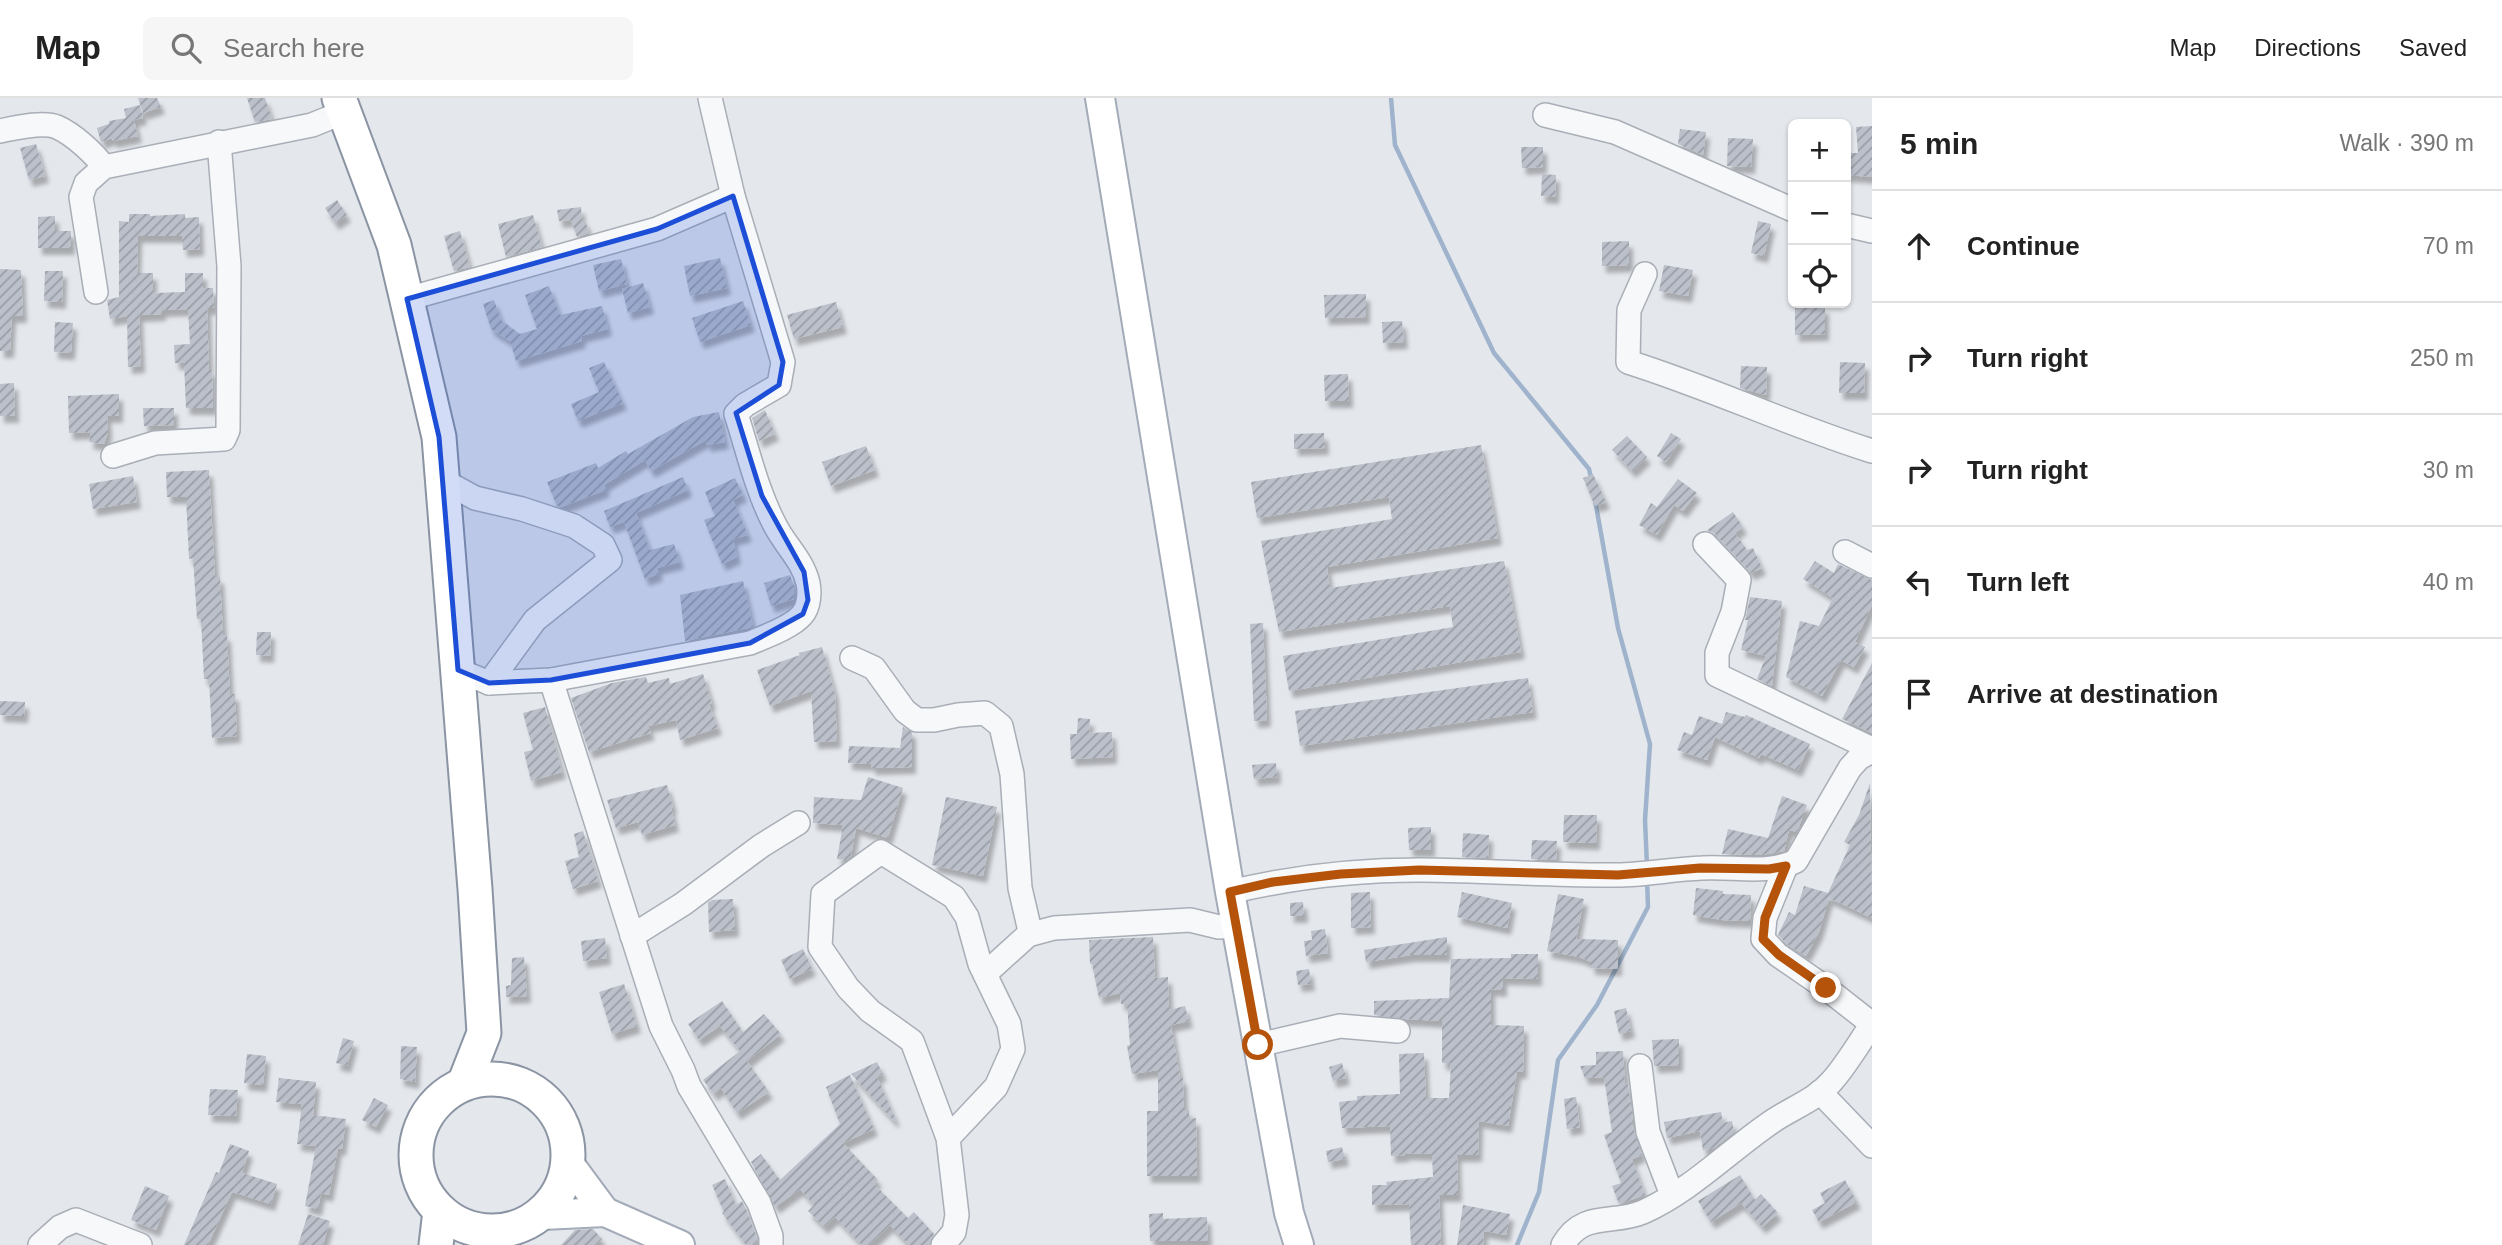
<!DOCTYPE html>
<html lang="en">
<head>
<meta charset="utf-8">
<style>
  :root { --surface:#fff; --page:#f6f6f6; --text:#222; --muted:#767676; --line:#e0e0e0 }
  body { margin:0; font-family:Helvetica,sans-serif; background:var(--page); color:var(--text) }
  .controls { position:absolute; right:21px; top:21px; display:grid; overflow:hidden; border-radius:10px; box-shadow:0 2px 5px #0004 }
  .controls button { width:63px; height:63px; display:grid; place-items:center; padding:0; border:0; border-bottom:2px solid var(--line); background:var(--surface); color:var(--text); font:35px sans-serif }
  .stop { position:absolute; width:21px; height:21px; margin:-16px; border:5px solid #b45309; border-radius:50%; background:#fff }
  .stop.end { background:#b45309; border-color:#fff; box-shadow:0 2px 7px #0008 }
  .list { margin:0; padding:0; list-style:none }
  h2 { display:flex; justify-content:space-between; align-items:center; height:91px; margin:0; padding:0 28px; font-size:30px }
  h2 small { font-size:23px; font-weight:400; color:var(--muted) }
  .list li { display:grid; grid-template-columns:46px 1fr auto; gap:21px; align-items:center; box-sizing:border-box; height:112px; padding:0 28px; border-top:2px solid var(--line) }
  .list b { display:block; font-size:26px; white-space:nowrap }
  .list em { font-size:23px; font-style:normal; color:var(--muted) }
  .icon { flex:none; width:38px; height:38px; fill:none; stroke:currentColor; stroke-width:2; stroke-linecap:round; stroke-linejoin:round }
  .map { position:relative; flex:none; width:1872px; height:1147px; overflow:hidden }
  header { display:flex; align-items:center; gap:42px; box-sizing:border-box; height:98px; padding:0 35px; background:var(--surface); border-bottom:2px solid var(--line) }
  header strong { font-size:33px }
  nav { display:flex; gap:38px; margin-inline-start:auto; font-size:24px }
  .search { width:490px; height:63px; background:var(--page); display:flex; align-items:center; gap:18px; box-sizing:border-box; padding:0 24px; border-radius:10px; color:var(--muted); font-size:26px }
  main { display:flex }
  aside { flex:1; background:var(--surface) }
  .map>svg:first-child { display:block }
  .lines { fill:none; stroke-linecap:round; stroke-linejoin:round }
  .stream { stroke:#9fb4cc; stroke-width:4.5 }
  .building { fill:url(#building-hatch); filter:url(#shadow) }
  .minor-casing { stroke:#a9aeb7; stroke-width:26 }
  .major-casing { stroke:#a3abb8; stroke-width:32 }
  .highway-casing { stroke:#8b94a3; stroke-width:37 }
  .minor { stroke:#f7f8fa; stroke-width:23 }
  .major { stroke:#fff; stroke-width:28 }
  .highway { stroke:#fff; stroke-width:33 }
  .route { stroke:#b45309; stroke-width:9 }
  .marked { fill:#1d4ed8; fill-opacity:0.2; stroke:#1d4ed8; stroke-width:5; stroke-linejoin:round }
</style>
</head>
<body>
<header>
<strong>Map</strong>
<div class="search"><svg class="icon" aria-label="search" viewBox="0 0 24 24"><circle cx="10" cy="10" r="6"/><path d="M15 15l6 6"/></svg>Search here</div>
<nav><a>Map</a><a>Directions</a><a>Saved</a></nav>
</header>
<main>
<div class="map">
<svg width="1872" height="1147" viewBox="0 0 1872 1147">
  <defs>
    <pattern id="building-hatch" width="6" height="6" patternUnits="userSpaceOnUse" patternTransform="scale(1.75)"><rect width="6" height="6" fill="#bbc0ca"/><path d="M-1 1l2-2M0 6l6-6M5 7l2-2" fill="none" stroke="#989da6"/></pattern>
    <filter id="shadow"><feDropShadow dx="4" dy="7" stdDeviation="2" flood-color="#0004"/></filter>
  </defs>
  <rect width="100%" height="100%" fill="#e4e7ec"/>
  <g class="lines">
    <g class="stream">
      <path d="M1391,0L1395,47L1494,255L1589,371L1591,380"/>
      <path d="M1595,402L1618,530L1650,646L1645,722L1647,768"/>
      <path d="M1517,1147L1539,1094L1558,962L1597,907L1648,809L1647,781"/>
    </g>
  </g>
  <g class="building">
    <path d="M138,0H157L161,9L143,15Z"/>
    <path d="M247,0H265L272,21L255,24Z"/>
    <path d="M140,7L143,20L134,22L138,38L113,43L112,40L101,44L97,30L109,26V23L126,20L124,11Z"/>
    <path d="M1872,28V79L1846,77V55H1858L1856,29Z"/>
    <path d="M1680,31L1706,34L1703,57L1678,46Z"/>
    <path d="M1728,40L1753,41L1751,69L1727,68Z"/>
    <path d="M36,46L45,78L29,82L20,50Z"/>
    <path d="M1521,49H1543V69L1522,70Z"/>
    <path d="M1542,76L1556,77L1555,99L1541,98Z"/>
    <path d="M337,102L347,117L335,125L325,110Z"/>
    <path d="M581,109L582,122H585L589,135L577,139L571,122L559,123L557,112Z"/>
    <path d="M129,116H150V118L185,116V120L199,119L200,151L183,152L182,138H138L137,175H153V195L185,194V175H203V190H213L214,210H207L209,272H212L213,310H186L184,265H175L174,247L190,246L188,211L162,212V216L139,217L141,268L128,269L127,218L110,221L107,202L119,199V123L129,124Z"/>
    <path d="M533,117L542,149L506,159L498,126Z"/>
    <path d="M55,118V133H71V150H38V119Z"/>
    <path d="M1758,123L1771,126L1764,158L1751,155Z"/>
    <path d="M460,133L470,169L454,173L444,138Z"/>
    <path d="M1629,143V167L1602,168V144Z"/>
    <path d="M720,160L727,190L690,198L684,168Z"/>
    <path d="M621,161L627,186L599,193L593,167Z"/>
    <path d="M1664,167L1693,172L1688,198L1659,193Z"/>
    <path d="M0,171L21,172L23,218H12L10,253H0Z"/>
    <path d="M45,173H63L62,204L44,203Z"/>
    <path d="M643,185L650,209L628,215L622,191Z"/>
    <path d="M549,188L560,217L602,208L608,231L581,238L582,243L516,263L510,243L491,231L483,206L494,202L501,222L520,236L537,231L525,197Z"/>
    <path d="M1366,196V219L1325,220L1324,197Z"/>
    <path d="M743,203L751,227L700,244L692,220Z"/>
    <path d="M836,204L843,229L794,241L787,217Z"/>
    <path d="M1795,209H1825V236L1795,237Z"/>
    <path d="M1402,223L1404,244L1383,245L1382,224Z"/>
    <path d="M55,224L73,225L71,255L54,254Z"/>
    <path d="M604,264L623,305L578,323L571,306L599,294L589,270Z"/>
    <path d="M1840,264L1865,265L1864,295H1839Z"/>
    <path d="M1741,268L1767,269L1766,297L1740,290Z"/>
    <path d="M1348,276L1349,303H1325L1324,277Z"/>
    <path d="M14,285L15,318H0V286Z"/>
    <path d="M119,296V318H107L108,334L104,346L89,344L91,334L69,335L68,298Z"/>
    <path d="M143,310H174V327L144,328Z"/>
    <path d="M765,312L775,336L759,343L752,320Z"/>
    <path d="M719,314L725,344L707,347L706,342L651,373L645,362L604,387L606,392L561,409L557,408L547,384L596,365L598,370L626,353L628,356L693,319Z"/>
    <path d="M1324,335L1325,350L1294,351V336Z"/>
    <path d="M1671,335L1681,341L1666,364L1657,358Z"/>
    <path d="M1627,338L1647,359L1632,373L1612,352Z"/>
    <path d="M1481,347L1498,440L1327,469L1330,490L1504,463L1521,554L1289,593L1283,558L1453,529L1450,508L1279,534L1261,443L1392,421L1389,399L1257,420L1251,384Z"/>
    <path d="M866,348L875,372L831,388L822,364Z"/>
    <path d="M209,372L215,479H220L223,537H227L230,596H235L237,638L212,640L209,581H204L201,521H197L193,460L189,461L186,399H167L166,374Z"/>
    <path d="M1593,376L1606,404L1595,408L1583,380Z"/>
    <path d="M133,378L137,404L93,411L89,386Z"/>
    <path d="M683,379L688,392L636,415L650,452L674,446L680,464L657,470L659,476L645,481L624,424L610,429L604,413Z"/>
    <path d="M735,380L743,397L733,402L748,437L733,441L737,459L722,466L704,422L715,418L705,394Z"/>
    <path d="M1678,381L1697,395L1683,413L1674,407L1657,437L1639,427L1651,405L1657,409Z"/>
    <path d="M1733,414L1743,429L1735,435L1747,452L1753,450L1762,470L1751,475L1715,436L1707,432Z"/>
    <path d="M1815,463L1834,475L1838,466L1872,482V507L1855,544L1865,549L1854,569L1841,562L1822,598L1786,579L1800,523L1819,528L1833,500L1803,481Z"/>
    <path d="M790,477L794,488V501L771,508L764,485Z"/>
    <path d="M743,483L753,529L685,543L680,497Z"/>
    <path d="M1750,499L1782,503L1772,588L1757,581L1766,558L1741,552L1748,522H1745Z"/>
    <path d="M1263,525L1267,622L1254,623L1250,526Z"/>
    <path d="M257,534H271L270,558L256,557Z"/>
    <path d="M822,549L835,596L837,643L814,644L811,593L770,608L757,572L800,557L799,555Z"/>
    <path d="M1872,565V635L1842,621Z"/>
    <path d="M703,576L712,605L709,606L718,630L680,642L676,622L648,628L651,635L589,654L571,600L612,585L646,579L648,585L669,580L670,586Z"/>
    <path d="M1528,580L1533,614L1300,648L1295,613Z"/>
    <path d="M0,603L25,604L24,618L0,617Z"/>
    <path d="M545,609L562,674L531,683L524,654L533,652L523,615Z"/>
    <path d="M1726,614L1745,619L1746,617L1810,646L1798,672L1761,656L1759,660L1715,639L1707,662L1677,652L1684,634L1692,637L1699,618L1722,626Z"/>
    <path d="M1078,620L1090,621L1089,635L1112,634L1113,659L1071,661L1070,636H1077Z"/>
    <path d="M903,629L912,634V669L871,670L872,666L848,665L849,648L900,650Z"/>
    <path d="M1276,665L1277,679L1254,681L1252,667Z"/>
    <path d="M868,679L903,690L888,740L856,730L851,758L846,762L837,761L843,727L813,725L814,699L861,702Z"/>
    <path d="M1870,685L1872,820L1829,800L1819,834L1806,858L1787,846L1778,837L1789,814L1795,817L1804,788L1828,795L1850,747L1844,744L1859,717Z"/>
    <path d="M667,687L673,709L671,710L675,727L642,737L638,724L616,730L607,702Z"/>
    <path d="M1782,698L1807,707L1797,734L1789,732L1784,753L1761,757L1722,756L1728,731L1768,740Z"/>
    <path d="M946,699L997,709L983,778L932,767Z"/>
    <path d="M1564,717H1597L1596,745L1563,744Z"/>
    <path d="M1431,729V752H1409L1408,730Z"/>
    <path d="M583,733L598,783L573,791L565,763L579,759L574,736Z"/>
    <path d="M1463,735L1489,737L1488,760L1462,759Z"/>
    <path d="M1532,742L1557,743L1556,762L1531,761Z"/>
    <path d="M1696,790L1723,793V796L1751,797L1750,823L1722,822L1693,817Z"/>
    <path d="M1370,794L1371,829L1351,830V795Z"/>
    <path d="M1462,794L1512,805L1507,830L1457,819Z"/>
    <path d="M1558,796L1584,801L1576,841L1618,842V871L1591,870V864L1579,859L1547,853Z"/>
    <path d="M733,801L735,832L709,834L708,805L712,802Z"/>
    <path d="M1303,804L1304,818H1290V805Z"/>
    <path d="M1325,831L1328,855L1306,858L1304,843L1312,842L1311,833Z"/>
    <path d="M1153,839L1155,880L1168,879L1169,912L1185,908L1189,923L1171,927L1180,980H1183L1184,1012H1189V1021L1196,1020L1197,1078H1147V1013H1158V972L1132,976L1127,948L1130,947L1127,906H1121L1120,895L1099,900L1092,866H1090L1089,842Z"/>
    <path d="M1447,839V857H1411L1366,864L1364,852Z"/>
    <path d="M605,840L607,860L583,863L581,843Z"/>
    <path d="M803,851L812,871L790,881L781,862Z"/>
    <path d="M1511,856H1538V881L1503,880V892L1491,891V927L1524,928L1523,974H1517L1508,1028L1479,1023L1478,1057H1457L1458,1097H1439L1441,1147H1411L1409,1106L1372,1107V1087H1387L1386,1084L1433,1079L1432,1056L1405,1055V1057L1391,1058L1390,1028L1342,1030L1339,1004L1357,1002V998L1400,996L1399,956L1424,955L1426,1000H1449L1451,965H1442V923L1405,921L1374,917V903L1449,900L1451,861L1511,860Z"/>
    <path d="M524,859L527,898L506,899V888L511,887L512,860Z"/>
    <path d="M1309,871L1311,886L1298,887L1296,873Z"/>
    <path d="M624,886L637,928L612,936L599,894Z"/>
    <path d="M722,903L743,934L764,916L781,936L747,963L769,994L737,1015L721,990L714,996L703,982L740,953L720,928L699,942L688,926Z"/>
    <path d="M1626,910L1631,933L1619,936L1614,913Z"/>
    <path d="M343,940L354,943L347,968L336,965Z"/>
    <path d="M1679,941V967L1654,968L1652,942Z"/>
    <path d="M401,948L417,949L415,984L400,981Z"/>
    <path d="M1623,953L1625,987L1628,986L1633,1023H1631L1642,1057L1632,1061L1645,1097L1619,1106L1612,1088L1621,1085L1604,1037L1612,1034L1604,979L1585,980L1580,968L1596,967V954Z"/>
    <path d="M247,956L266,958L263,987L244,985Z"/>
    <path d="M877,964L883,976L877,979L896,1022L894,1023L851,976Z"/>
    <path d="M1342,965L1346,980L1333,983L1329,969Z"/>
    <path d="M850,977L874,1031L843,1045L878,1082L874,1086L908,1120L914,1114L934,1136L929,1147H909L890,1127L869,1147H862L835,1119L824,1129L808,1113L814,1107L800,1091L775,1109L751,1064L761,1056L780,1082L840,1026L826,989Z"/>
    <path d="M279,980L316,984L313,1017L346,1021L342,1051L338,1050L329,1097L321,1095L318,1111L305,1108L316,1048L297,1046L302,1006L276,1004Z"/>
    <path d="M210,991L238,992L236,1018L208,1017Z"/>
    <path d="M1576,999L1580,1029L1567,1031L1564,1001Z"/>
    <path d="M374,1000L388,1007L376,1029L362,1022Z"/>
    <path d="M1721,1014L1723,1025L1732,1023L1734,1034L1714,1050L1703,1052L1700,1033L1667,1040L1664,1024Z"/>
    <path d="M230,1046L249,1053L242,1075L277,1086L271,1106L232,1094L208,1147H184L216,1074L219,1075Z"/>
    <path d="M1342,1049L1345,1061L1328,1064L1326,1053Z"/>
    <path d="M1740,1077L1755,1102L1761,1096L1778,1115L1762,1129L1741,1105L1711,1124L1698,1103Z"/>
    <path d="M725,1081L736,1107L742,1103L746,1111L757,1140V1144L753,1147H746L722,1115L724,1114L712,1087Z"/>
    <path d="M1845,1082L1857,1104L1819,1124L1812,1112L1825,1105L1820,1095Z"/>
    <path d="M145,1088L169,1098L156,1132L131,1122Z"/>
    <path d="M1463,1107L1510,1116L1506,1137L1484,1133L1483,1147H1457Z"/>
    <path d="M1163,1115V1121L1207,1119L1208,1143H1150L1149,1116Z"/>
    <path d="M308,1116L330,1123L323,1147H298Z"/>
    <path d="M593,1131L602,1141L596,1147H561L575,1132Z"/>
  </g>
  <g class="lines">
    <defs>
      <g id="minor">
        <path d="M1545,17L1615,34L1793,112"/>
        <path d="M0,33C15,30 43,23 57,29C73,36 94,55 104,69"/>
        <path d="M1846,127L1872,133"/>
        <path d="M1645,176L1629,212L1628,264C1711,290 1789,327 1872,353"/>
        <path d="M96,194L81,99L86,85L104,69L312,27L344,14"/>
        <path d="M407,201L657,131L733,98"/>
        <path d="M113,358L155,345L224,341L228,332L229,168L219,44"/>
        <path d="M442,382L475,400L522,411L574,428L603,447L610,462L535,522L489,585"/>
        <path d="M1705,446L1739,482L1733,514L1717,555V577L1872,651"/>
        <path d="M1845,454L1872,468"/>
        <path d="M852,560L874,570L905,613L917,622H934L958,617L985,615L1001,628L1012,676L1020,790L1030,833L1028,837"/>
        <path d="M458,572L489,585L551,582L750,545C764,539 792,529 802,517C809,509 810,495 808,485C803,463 786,448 776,429C757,394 748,353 736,316L745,307L779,287L783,264L733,98L710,0"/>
        <path d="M551,582L661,928L683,972L689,988L759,1105L771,1138V1147"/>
        <path d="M1786,768L1765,820L1763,841L1778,857L1826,890L1872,926"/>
        <path d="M1230,794C1292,779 1356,772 1420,772C1486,772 1551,778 1617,777C1645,777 1673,771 1702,770C1733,768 1768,777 1796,763L1850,670L1859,660L1872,653"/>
        <path d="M632,838L683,806L761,748L798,725"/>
        <path d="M985,876L1028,837L1054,830L1190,822L1219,829L1236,828"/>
        <path d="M1258,947L1340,928L1398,933"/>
        <path d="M1640,968L1648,1034L1672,1097"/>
        <path d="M1820,994L1872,1048"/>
        <path d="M40,1147L60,1129L76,1122L140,1147"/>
        <path d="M943,1147L954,1134L957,1117L948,1040L912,943L870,913L848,890L820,849L823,796L881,754L954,799L967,819L980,866L1009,926L1013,951L996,989L948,1040"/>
        <path d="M1563,1147C1583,1112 1613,1127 1643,1114C1690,1093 1728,1054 1770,1025C1791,1010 1815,1003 1832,983C1847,966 1859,945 1872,926"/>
      </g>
      <g id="major">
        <path d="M1100,0L1230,794L1289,1115L1299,1147"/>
        <path d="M568,1064L605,1114"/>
        <path d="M543,1117L605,1114L680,1147"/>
      </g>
      <g id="highway">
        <path d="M339,0L394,147L439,339L475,791L484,935L464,986"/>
        <circle cx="492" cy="1057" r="76"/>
        <path d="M436,1147L440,1113"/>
      </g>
    </defs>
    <use href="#minor" class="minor-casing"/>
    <use href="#major" class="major-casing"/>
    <use href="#highway" class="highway-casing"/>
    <use href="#minor" class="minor"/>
    <use href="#major" class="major"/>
    <use href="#highway" class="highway"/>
  </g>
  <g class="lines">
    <path class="route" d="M1258,947L1230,794L1273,784L1341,776L1419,772L1618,777L1700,770L1769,771L1786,768L1765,820L1763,841L1779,857L1826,890"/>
  </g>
  <path class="marked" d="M733,98L783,264L779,287L736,315L762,398L804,474L808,502L803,516L750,545L551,582L489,585L458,572L439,339L407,201L657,131Z"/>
</svg>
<div class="controls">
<button>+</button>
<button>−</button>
<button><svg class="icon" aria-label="locate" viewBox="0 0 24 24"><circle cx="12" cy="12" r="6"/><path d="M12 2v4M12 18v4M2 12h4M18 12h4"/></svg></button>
</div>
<div class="stop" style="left:1258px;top:947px"></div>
<div class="stop end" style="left:1826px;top:890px"></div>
</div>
<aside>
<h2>5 min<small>Walk · 390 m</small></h2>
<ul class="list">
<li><svg class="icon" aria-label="ahead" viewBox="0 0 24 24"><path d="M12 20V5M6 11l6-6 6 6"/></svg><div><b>Continue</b></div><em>70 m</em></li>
<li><svg class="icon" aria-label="right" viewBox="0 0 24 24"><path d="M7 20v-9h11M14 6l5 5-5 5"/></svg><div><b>Turn right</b></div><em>250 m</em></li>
<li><svg class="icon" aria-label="right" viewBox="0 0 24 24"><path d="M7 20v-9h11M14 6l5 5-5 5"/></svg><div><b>Turn right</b></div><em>30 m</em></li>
<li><svg class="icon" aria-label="left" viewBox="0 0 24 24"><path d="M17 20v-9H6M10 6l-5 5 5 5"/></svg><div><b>Turn left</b></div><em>40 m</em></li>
<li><svg class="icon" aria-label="arrive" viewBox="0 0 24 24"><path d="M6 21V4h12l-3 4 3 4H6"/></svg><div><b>Arrive at destination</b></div></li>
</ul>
</aside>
</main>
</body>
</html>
